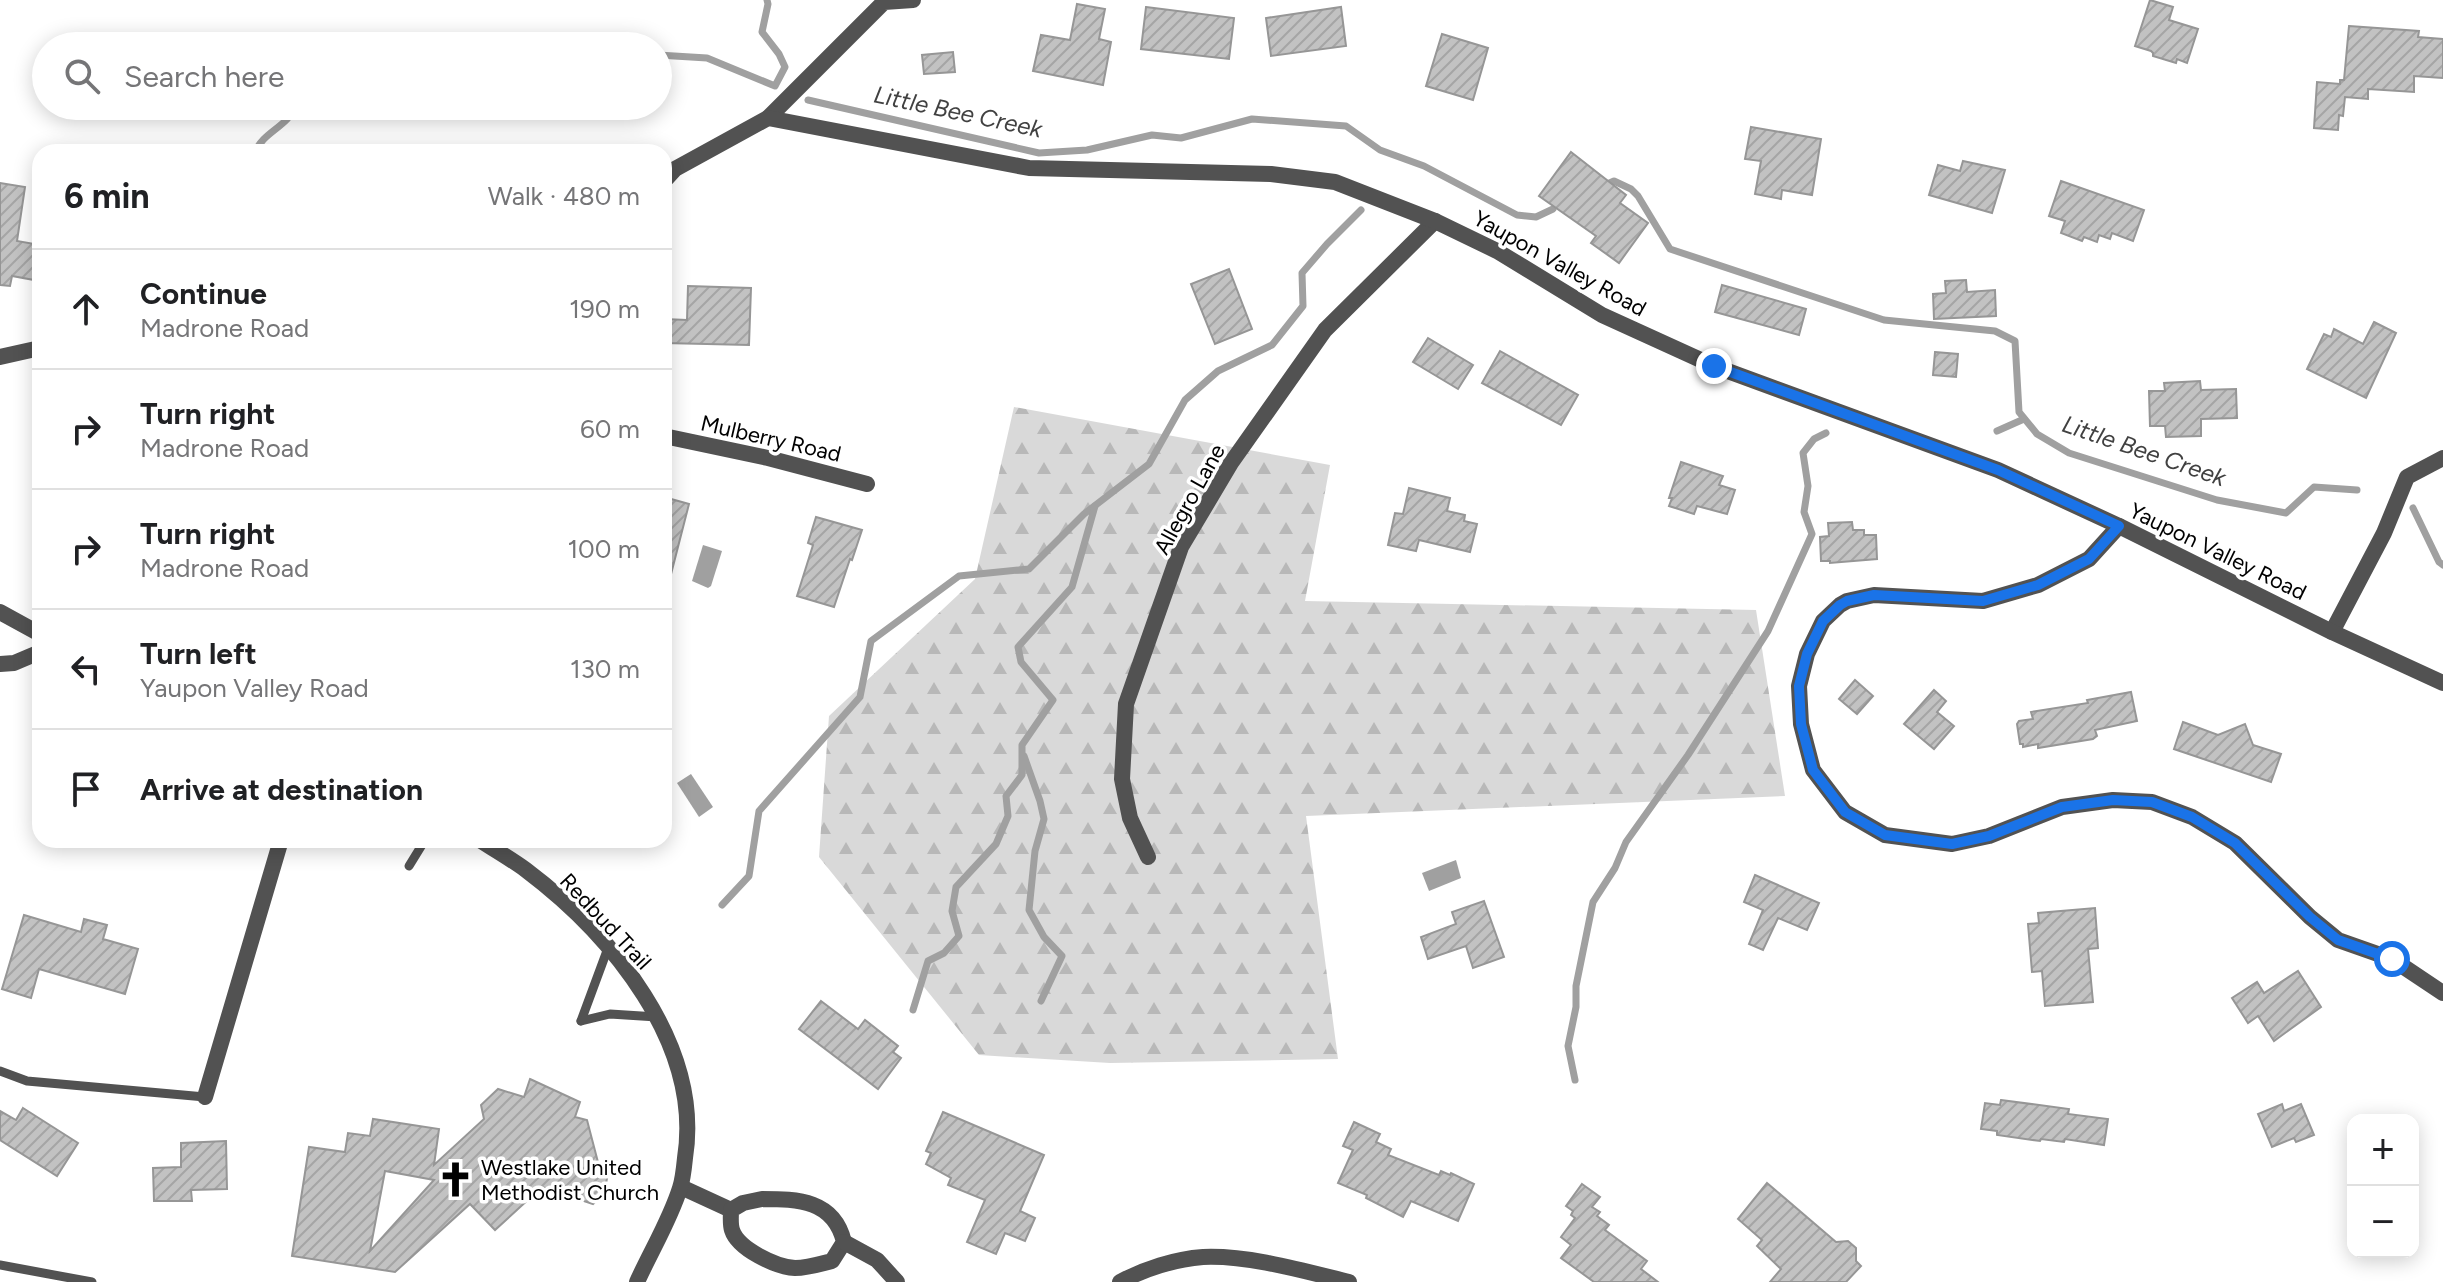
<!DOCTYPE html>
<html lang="en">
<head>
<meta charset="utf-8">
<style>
  :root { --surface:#fff; --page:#f6f6f6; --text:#202124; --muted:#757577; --line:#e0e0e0 }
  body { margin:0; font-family:Figtree,sans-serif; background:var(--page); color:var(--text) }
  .controls { position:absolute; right:24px; bottom:24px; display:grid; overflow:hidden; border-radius:16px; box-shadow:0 4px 20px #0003 }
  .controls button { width:72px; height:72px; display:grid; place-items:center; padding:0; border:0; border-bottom:2px solid var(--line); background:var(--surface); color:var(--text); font:40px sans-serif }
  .stop { position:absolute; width:24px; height:24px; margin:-18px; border:6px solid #1a73e8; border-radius:50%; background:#fff }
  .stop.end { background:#1a73e8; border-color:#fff; box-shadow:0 2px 8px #0008 }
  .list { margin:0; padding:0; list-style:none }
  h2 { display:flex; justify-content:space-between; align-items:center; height:104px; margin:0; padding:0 32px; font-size:34px }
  h2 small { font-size:26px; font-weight:400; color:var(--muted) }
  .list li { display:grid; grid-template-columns:52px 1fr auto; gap:24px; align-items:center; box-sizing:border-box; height:120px; padding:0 32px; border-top:2px solid var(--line) }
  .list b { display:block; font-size:30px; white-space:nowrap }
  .list p { margin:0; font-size:26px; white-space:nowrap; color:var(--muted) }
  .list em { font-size:26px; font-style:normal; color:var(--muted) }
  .icon { flex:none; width:44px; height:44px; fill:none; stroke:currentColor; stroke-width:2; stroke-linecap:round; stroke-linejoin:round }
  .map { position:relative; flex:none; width:2443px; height:1282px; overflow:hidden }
  .search { position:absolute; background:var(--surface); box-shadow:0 4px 20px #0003; left:32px; top:32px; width:640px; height:88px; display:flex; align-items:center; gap:20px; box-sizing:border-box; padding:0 28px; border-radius:44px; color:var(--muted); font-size:30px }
  .panel { position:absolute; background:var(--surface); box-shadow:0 4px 20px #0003; left:32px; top:144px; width:640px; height:704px; border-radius:24px }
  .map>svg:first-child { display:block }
  .forest { fill:url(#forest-firs) }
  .water { fill:#a0a0a0 }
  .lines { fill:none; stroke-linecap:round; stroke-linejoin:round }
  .stream { stroke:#a0a0a0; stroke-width:7 }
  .building { fill:url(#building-hatch); stroke:#969696; stroke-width:2; fill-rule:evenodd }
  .service { stroke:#525252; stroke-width:9 }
  .minor { stroke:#525252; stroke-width:16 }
  .tertiary { stroke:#525252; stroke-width:16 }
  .route { stroke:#1a73e8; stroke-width:10 }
  .labels { text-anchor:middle; stroke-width:7; stroke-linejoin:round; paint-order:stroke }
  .street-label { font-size:22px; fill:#000; stroke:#fff }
  .poi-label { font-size:22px; fill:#000; stroke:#fff; text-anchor:start }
  .water-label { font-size:24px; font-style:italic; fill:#414141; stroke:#fff }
</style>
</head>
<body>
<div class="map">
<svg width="2443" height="1282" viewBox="0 0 2443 1282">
  <defs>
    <pattern id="forest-firs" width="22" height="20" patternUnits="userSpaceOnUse" patternTransform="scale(2)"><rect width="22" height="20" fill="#d9d9d9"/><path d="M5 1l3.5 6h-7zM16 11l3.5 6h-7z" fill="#b8b8b8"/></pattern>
    <pattern id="building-hatch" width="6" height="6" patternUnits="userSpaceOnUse" patternTransform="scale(2)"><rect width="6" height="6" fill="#c2c2c2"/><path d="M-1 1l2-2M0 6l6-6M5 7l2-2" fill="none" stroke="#a5a5a5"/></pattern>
  </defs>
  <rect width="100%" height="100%" fill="#fff"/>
  <path class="forest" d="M1014,407L1330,465L1305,601L1756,610L1785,796L1306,816L1338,1059L1110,1063L979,1055L819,857L829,716L975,579Z"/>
  <g class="water">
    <path d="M703,545L722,551L711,586L708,588L692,581Z"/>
    <path d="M691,774L713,807L699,817L677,783Z"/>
    <path d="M1456,860L1461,878L1429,891L1422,873Z"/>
  </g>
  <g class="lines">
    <g class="stream">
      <path d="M658,55L707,58L775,86L785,67L779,54L762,32L768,4L767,0"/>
      <path d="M808,100L1039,153L1087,150L1152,135L1181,138L1252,119L1346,126L1380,150L1424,166L1517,215L1536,217L1553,209"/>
      <path d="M255,152C263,132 289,126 295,106"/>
      <path d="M1603,186L1614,181L1631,189L1638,196L1670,249L1884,320L1995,331L2015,341L2019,412L2037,434L2069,453L2217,500L2286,513L2314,487L2357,490"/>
      <path d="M1997,431L2024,419"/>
      <path d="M2413,508L2439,562L2443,565"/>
      <path d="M1024,756L1040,801L1044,819L1035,851L1029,910L1044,937L1062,956L1041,1001"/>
      <path d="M722,905L749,876L759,811L860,697L871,641L959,576L1029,569L1084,514L1149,464L1185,400L1218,371L1272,345L1303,306L1302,273L1327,244L1361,210"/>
      <path d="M913,1010L928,961L944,953L959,936L952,911L956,887L996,844L1008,816L1006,796L1022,775V745L1053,700L1021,662L1018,647L1072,587L1095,506"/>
      <path d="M1575,1080L1568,1046L1576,1007V986L1593,902L1615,868L1626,842L1688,755L1768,631L1812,534L1804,512L1808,486L1803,453L1814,439L1826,433"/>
    </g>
  </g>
  <g class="building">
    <path d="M2150,0L2173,7L2169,20L2198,29L2187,63L2177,59L2176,63L2153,56V53L2151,51L2135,46Z"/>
    <path d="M1077,4L1105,9L1099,39L1111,42L1103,85L1033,71L1041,35L1070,40Z"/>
    <path d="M1146,7L1234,18L1229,59L1141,49Z"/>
    <path d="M1341,7L1346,46L1271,56L1266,18Z"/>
    <path d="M2349,26L2419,31L2418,37L2443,39V78L2414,76V92L2368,89V99L2345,97L2343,116L2339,115L2338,130L2314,128L2317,82L2340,84V80H2344Z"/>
    <path d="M1442,34L1488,48L1473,100L1426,86Z"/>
    <path d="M953,52L955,72L924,74L922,55Z"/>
    <path d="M1751,127L1821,139L1812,195L1782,190L1781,199L1755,194L1761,161L1745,159Z"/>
    <path d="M1571,152L1626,195L1620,203L1648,223L1619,263L1591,243L1596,236L1539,196Z"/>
    <path d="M1963,161L2005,170L1992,213L1929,195L1938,165L1960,171Z"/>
    <path d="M2061,181L2144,210L2133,241L2112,233L2110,239L2099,235L2097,242L2084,237L2082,241L2061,233L2065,221L2049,216Z"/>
    <path d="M0,183L25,187L17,241L40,245L34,280L12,276L10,286L0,285Z"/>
    <path d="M1229,269L1252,329L1215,344L1191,284Z"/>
    <path d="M1966,280L1967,292L1995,290L1996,316L1934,319L1933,294L1946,293L1945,281Z"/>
    <path d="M1722,285L1806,309L1799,335L1715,312Z"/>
    <path d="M688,286L751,288L749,345L664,343L665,319L687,320Z"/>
    <path d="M2374,322L2396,333L2366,398L2307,369L2324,334L2331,337L2334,329L2363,344Z"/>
    <path d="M1428,338L1473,365L1458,389L1413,362Z"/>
    <path d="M1500,351L1578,395L1561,425L1482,383Z"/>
    <path d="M1935,352L1958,354L1956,377L1933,375Z"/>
    <path d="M2200,381L2201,390L2236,389L2237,418L2201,419V436L2166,437L2165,426H2150L2149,391H2165L2164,383Z"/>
    <path d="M1681,462L1723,476L1719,485L1735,490L1727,514L1697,506L1694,514L1669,506L1672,498H1669Z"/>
    <path d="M1409,488L1450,498L1447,511L1465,515L1464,521L1477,524L1470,552L1419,540L1416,551L1388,545L1395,513L1403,514Z"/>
    <path d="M664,497L689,504L670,578L664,577Z"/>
    <path d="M816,517L862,530L852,560L850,559L834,607L797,596L813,545L808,543Z"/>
    <path d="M1852,522L1853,530H1864V535H1876L1877,559L1830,563V561H1821L1820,537L1829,536L1828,523Z"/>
    <path d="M1855,680L1873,696L1857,714L1839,699Z"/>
    <path d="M1934,690L1946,701L1937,712L1954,726L1934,749L1904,724Z"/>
    <path d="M2131,692L2137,721L2095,730L2097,736L2093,739L2038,748V744L2023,747V744H2020L2017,724L2019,721L2033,719L2031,712L2088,703L2087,700Z"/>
    <path d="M2183,722L2218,735L2245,724L2253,745L2281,754L2271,782L2174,749Z"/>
    <path d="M1755,875L1819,903L1807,930L1778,918L1763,950L1749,944L1763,910L1744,902Z"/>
    <path d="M1484,901L1504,957L1473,968L1466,946L1428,959L1421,937L1456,924L1452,912Z"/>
    <path d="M2095,908L2098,948L2088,949L2093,1002L2045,1006L2042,971L2032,972L2028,924L2039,923L2038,913Z"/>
    <path d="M24,915L81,932L84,919L107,925L103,939L138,949L125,994L39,969L31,998L2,989Z"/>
    <path d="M2298,971L2321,1007L2274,1041L2258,1016L2248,1023L2232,998L2257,982L2264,993Z"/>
    <path d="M821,1001L858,1029L865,1020L898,1046L893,1052L901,1058L878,1089L799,1029Z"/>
    <path d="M530,1079L580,1102L575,1117L587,1120L599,1166L610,1164L604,1193L593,1204L542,1187L495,1230L470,1204L395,1272L292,1256L309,1147L345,1152L348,1133L370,1136L373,1119L439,1129L434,1165L484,1119L481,1105L498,1089L524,1097ZM385,1171L434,1180L370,1251Z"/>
    <path d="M2001,1100L2069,1109L2068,1114L2108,1119L2104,1145L2065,1139L2064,1142L2041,1139L2040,1141L1997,1135V1131L1981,1129L1985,1103L2000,1105Z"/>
    <path d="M2282,1104L2284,1111L2301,1104L2314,1135L2296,1142L2294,1138L2272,1147L2258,1114Z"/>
    <path d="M23,1108L78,1143L57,1176L0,1140V1111L16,1120Z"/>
    <path d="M943,1112L1044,1155L1020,1211L1035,1218L1025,1241L1005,1233L996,1254L967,1242L985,1200L948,1185L951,1178L926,1164L931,1153L926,1151Z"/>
    <path d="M1354,1122L1380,1134L1376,1142L1391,1149L1388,1155L1439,1175L1441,1171L1450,1175L1451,1173L1474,1184L1458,1221L1411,1201L1403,1217L1366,1198L1367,1195L1338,1183L1353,1150L1343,1146Z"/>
    <path d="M226,1141L227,1189L191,1190L192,1201H154L153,1168L181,1167V1143Z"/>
    <path d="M1767,1183L1836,1242L1848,1241L1856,1248V1261L1861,1266L1846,1282H1770L1781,1269L1757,1246L1762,1240L1738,1219Z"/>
    <path d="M1582,1184L1600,1197L1592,1207L1600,1212L1597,1216L1609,1225L1605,1230L1647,1261L1641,1269L1658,1282H1594L1561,1258L1571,1245L1561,1237L1575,1218L1571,1215L1573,1211L1566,1206Z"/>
  </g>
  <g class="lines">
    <g class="service">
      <path d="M409,866L425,840"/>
      <path d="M581,1021L608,948"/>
      <path d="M581,1021L610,1014L657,1017"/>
      <path d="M0,1071L27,1081L205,1097"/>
      <path d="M0,1265L92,1282"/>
    </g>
    <g class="minor">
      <path d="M768,118L884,2L913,0"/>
      <path d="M664,436L768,458L867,484"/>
      <path d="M2119,526L2089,559L2038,585L1983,601L1874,595L1847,601L1840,605L1823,621L1807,654L1799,686L1801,724L1813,770L1845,812L1885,835L1952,844L1989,836L2062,807L2113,800L2152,802L2192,817L2235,843L2310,917L2338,940L2392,959L2443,993"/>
      <path d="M2332,632L2384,533L2407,477L2443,458"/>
      <path d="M0,664L14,663L40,652"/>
      <path d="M1148,857L1130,818L1122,779L1126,704L1181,547L1231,463L1325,330L1435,221"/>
      <path d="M205,1097L281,840"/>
      <path d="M681,1187L731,1210"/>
      <path d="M762,1199C798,1199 834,1200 844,1242L832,1261C820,1264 808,1268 795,1268C776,1267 738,1249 732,1230C730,1224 731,1216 731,1210L743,1203Z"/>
      <path d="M844,1242L877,1260L897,1282"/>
      <path d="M1120,1282C1144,1269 1175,1259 1203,1257C1249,1255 1304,1271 1349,1282"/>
    </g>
    <g class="tertiary">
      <path d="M664,181L675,169L768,118L1029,168L1271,174L1335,182L1435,221L1497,251L1602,315L1714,366L1998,470L2119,526L2332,632L2443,683"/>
      <path d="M0,357L40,348"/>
      <path d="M0,612L40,634"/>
      <path d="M480,840C495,850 511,859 526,870C611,934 703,1044 685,1158C684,1168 683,1179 680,1188C670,1220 651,1251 637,1282"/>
    </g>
  </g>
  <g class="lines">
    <path class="route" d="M1714,366L1998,470L2119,526L2089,559L2038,585L1983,601L1874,595L1847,601L1840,605L1823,621L1807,654L1799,686L1801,724L1813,770L1845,812L1885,835L1952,844L1989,836L2062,807L2113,800L2152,802L2192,817L2235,843L2310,917L2338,940L2392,959"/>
  </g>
  <defs>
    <symbol id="church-bare" viewBox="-9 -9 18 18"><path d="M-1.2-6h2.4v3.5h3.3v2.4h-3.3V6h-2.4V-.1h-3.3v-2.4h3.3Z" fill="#000" stroke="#fff" stroke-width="2.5" paint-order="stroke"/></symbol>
  </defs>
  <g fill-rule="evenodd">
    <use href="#church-bare" x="430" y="1154" width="51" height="51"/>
  </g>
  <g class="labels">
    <g class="street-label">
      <text transform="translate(1560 263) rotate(29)" y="8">Yaupon Valley Road</text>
      <text transform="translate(771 438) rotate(13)" y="8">Mulberry Road</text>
      <text transform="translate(1189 499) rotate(-61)" y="8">Allegro Lane</text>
      <text transform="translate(2218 551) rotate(26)" y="8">Yaupon Valley Road</text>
      <text transform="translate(606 921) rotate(47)" y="8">Redbud Trail</text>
    </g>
    <g class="poi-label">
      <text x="481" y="1175">Westlake United<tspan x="481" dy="25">Methodist Church</tspan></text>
    </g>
    <g class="water-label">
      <text transform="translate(958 112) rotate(12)" y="8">Little Bee Creek</text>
      <text transform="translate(2144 451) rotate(19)" y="8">Little Bee Creek</text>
    </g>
  </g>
</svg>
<div class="controls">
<button>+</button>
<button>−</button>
</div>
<div class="stop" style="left:2392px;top:959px"></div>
<div class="stop end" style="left:1714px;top:366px"></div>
<div class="search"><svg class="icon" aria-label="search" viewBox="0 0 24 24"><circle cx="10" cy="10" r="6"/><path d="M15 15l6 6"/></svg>Search here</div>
<section class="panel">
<h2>6 min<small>Walk · 480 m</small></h2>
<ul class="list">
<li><svg class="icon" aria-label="ahead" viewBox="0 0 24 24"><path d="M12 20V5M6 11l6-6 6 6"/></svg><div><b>Continue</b><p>Madrone Road</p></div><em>190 m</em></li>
<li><svg class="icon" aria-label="right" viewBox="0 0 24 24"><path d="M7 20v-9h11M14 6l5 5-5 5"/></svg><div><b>Turn right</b><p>Madrone Road</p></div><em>60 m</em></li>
<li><svg class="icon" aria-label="right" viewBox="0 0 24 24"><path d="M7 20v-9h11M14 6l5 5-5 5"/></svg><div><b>Turn right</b><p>Madrone Road</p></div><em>100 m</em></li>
<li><svg class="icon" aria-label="left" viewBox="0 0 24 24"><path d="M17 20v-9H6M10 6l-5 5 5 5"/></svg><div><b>Turn left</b><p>Yaupon Valley Road</p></div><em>130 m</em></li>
<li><svg class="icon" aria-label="arrive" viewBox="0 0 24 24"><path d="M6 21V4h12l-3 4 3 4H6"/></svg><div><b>Arrive at destination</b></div></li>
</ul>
</section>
</div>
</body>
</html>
